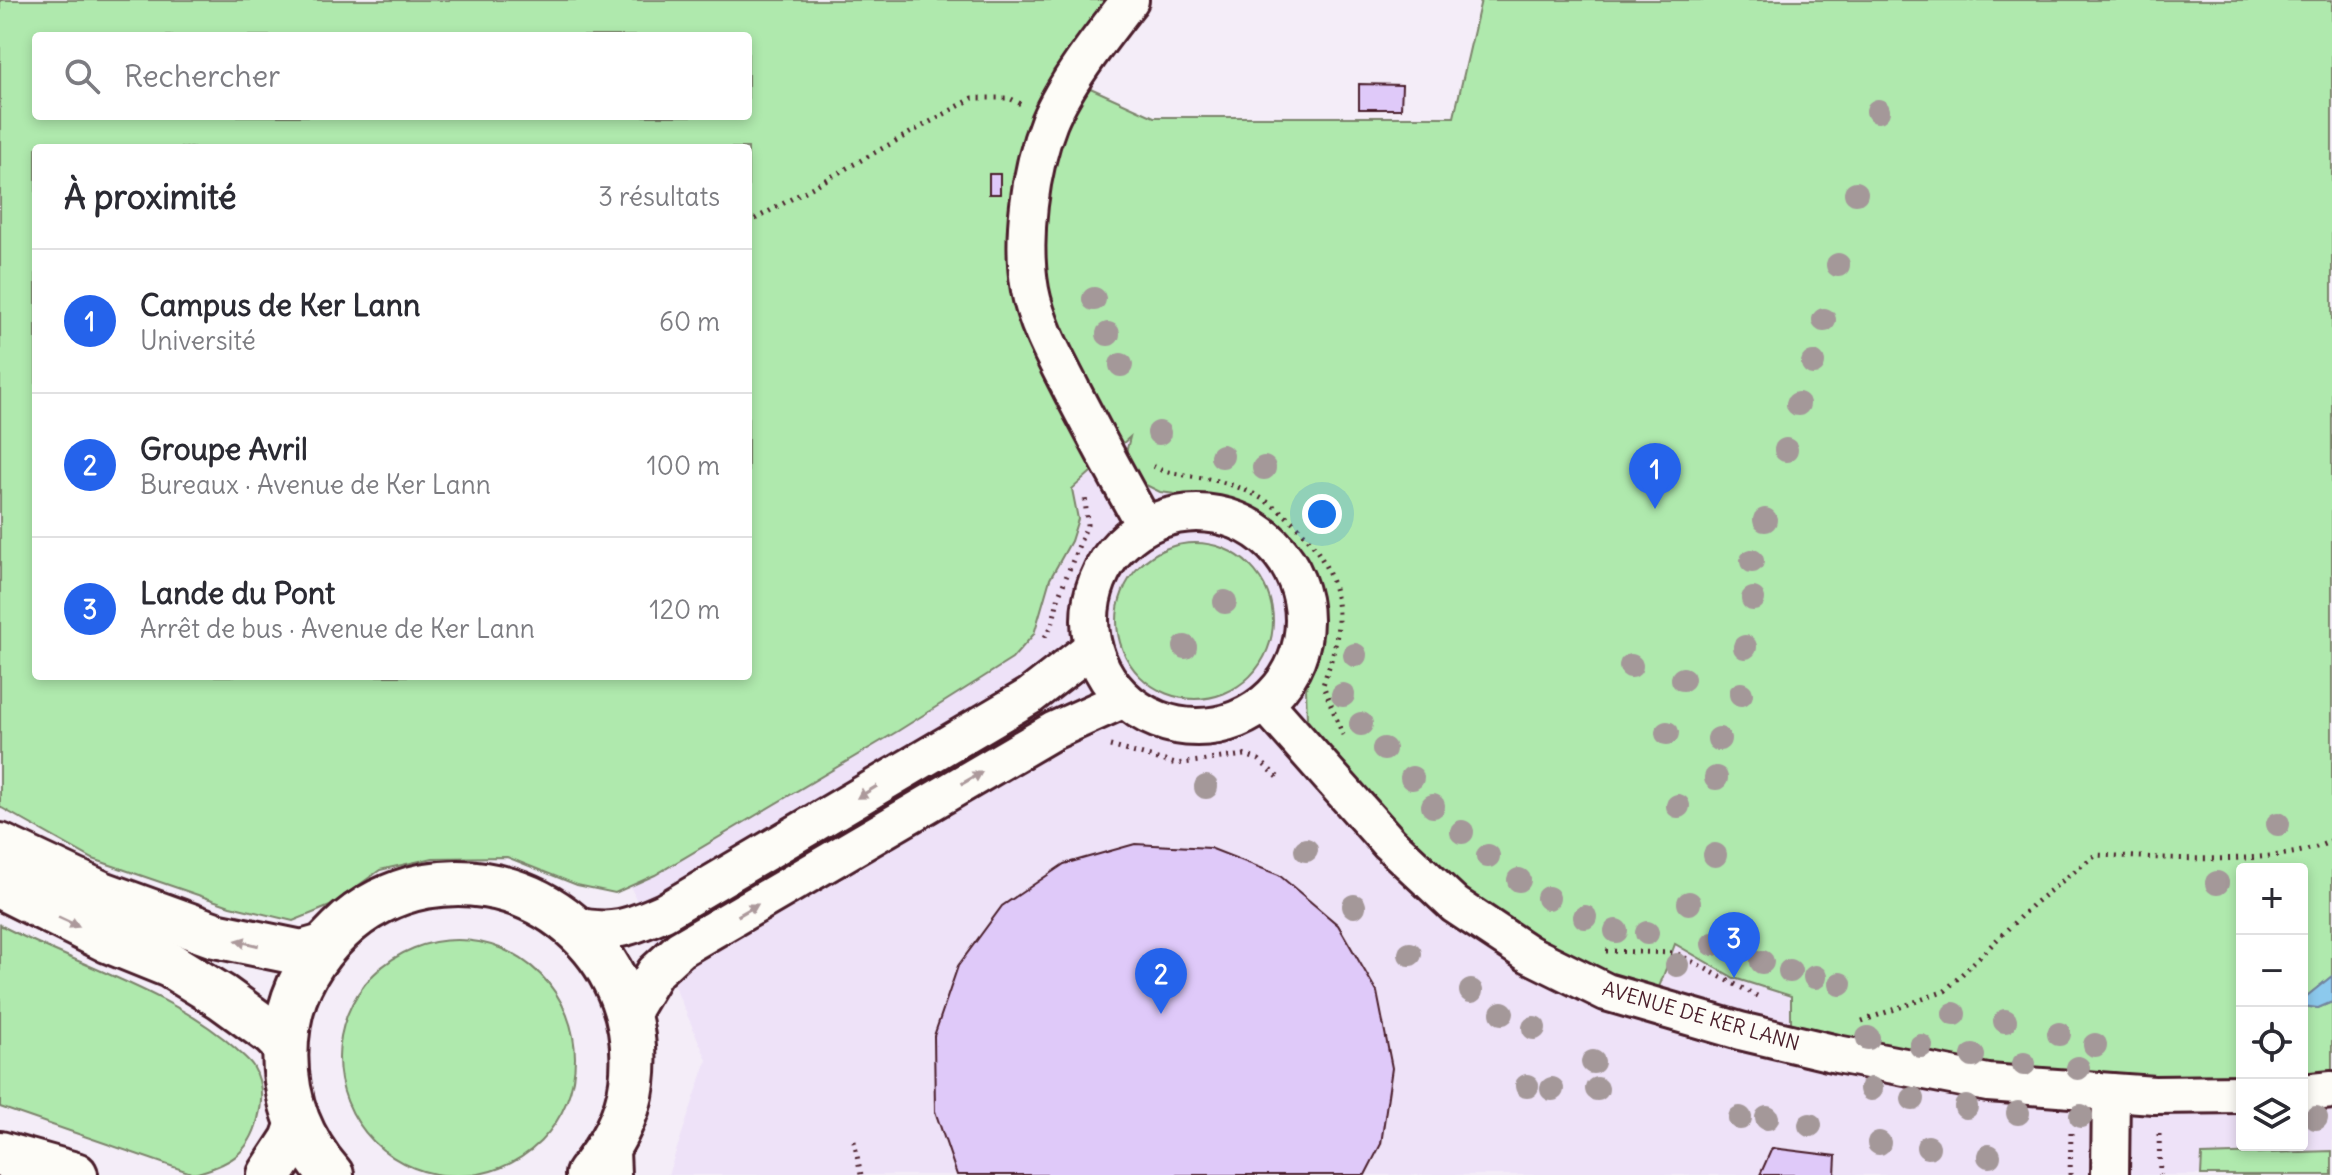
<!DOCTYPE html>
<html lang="fr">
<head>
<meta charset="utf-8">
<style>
  :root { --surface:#fff; --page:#f2f2f3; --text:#2b2b33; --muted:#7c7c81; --line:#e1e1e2; --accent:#2563eb }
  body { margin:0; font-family:Delius,sans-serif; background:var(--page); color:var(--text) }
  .controls { position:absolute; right:24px; bottom:24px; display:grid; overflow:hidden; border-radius:8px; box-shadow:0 4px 12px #0003 }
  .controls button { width:72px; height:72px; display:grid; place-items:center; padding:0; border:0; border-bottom:2px solid var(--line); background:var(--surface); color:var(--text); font:40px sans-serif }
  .you { position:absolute; left:1322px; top:514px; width:28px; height:28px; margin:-20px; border:6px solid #fff; border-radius:50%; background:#1a73e8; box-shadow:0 0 0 12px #1a73e833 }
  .badge { display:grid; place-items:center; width:52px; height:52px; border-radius:50%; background:var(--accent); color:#fff; font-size:26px; font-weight:700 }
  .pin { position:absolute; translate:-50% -66px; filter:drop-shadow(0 2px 4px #0008) }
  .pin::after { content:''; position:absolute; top:42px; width:28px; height:24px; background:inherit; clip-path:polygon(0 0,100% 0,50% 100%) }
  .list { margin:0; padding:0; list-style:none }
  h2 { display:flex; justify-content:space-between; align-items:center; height:104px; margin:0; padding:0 32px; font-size:34px }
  h2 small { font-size:26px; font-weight:400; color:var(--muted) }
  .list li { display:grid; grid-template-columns:52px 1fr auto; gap:24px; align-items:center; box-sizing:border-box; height:144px; padding:0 32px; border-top:2px solid var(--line) }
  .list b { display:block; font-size:30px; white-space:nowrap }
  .list p { margin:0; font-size:26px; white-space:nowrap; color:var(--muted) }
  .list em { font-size:26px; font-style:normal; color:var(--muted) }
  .icon { flex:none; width:44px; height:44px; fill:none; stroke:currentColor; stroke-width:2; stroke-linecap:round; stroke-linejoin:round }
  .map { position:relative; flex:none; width:2332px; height:1175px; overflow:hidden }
  .search { position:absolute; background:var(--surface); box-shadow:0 4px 12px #0003; left:32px; top:32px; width:720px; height:88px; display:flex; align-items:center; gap:20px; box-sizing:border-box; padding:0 28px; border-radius:8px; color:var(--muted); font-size:30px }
  .panel { position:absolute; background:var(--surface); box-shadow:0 4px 12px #0003; left:32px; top:144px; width:720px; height:536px; border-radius:8px }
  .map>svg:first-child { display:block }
  .built { fill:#eee2f8; fill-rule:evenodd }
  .green { fill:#afe9ad; stroke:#7c846c; stroke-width:2; fill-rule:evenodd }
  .water { fill:#8cc9ed; stroke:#72859f; stroke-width:2 }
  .building { fill:#dfc9f9; stroke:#4a1f2b; stroke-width:2 }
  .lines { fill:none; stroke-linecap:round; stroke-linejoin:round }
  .minor-casing { stroke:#4a1f2b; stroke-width:42 }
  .major-casing { stroke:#4a1f2b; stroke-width:50 }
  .highway-casing { stroke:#4a1f2b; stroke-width:50 }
  .path { stroke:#4a1f2b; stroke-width:5; stroke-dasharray:2 6; stroke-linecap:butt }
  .minor { stroke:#fdfcf7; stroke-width:36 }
  .major { stroke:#fdfcf7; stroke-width:44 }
  .highway { stroke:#fdfcf7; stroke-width:44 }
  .tree { fill:#a49899 }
  .oneway { fill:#ac999b }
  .labels { text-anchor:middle; stroke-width:6; stroke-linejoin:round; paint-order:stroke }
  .street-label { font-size:20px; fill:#4a1f2b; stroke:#fdfcf7 }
</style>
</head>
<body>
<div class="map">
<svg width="2332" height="1175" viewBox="0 0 2332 1175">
  <rect width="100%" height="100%" fill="#f4edf8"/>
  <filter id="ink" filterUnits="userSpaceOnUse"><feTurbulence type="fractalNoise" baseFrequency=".0125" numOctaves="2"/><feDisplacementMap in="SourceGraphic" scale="16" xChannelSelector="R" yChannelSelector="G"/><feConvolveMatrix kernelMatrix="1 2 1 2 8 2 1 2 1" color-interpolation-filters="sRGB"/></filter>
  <g filter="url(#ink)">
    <path class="built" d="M2332,0V1175H668L707,1060L609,838L976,620L980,399L1791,154ZM2242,869H2302V1145H2242Z"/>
    <g class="green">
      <path d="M0,0H1105L1053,71L1154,117H1454L1481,0H2332V976L2302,1000V869H2242V1081L2022,1072L1791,1028V996L1734,978L1675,944L1658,990L1601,970L1510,922L1443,873L1343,764L1307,720L1306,689L1314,650L1315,602L1306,573L1280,537L1261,521L1222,500L1160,492L1140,482L1126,453L1130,437L1072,489L1078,519L1071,541L1050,579L1034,634L1012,659L898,731L655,875L615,893L577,885L507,857L433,858L380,870L330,906L293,921L230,906L93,859L0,807ZM36,36H748V116H36ZM36,148H748V676H36Z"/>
      <circle cx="1195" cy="621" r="78"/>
      <path d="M0,925C76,965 172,991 236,1049C241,1054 249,1060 253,1066C263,1083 263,1101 258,1119C249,1155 227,1165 194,1174L0,1107Z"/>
      <circle cx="457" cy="1058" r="118"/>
      <path d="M2332,1002V1074L2302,1077V1006L2318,1008Z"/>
      <path d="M2332,1151V1175H2201L2202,1155Z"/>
    </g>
    <path class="water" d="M2332,976V1002L2318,1008L2302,1006V1000Z"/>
    <g class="building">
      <path d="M1359,84L1402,85L1401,109H1359Z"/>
      <rect x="989" y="174" width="11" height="20"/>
      <path d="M1135,844L1210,848L1279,875L1338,925L1377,992L1392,1068L1381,1144L1365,1175H957L935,1111L934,1036L958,966L1002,906L1064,864Z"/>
      <path d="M1772,1148L1836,1156L1835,1175H1760Z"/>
    </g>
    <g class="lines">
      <defs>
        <g id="minor">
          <path d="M1130,0C1103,35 1066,81 1049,122C1030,170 1021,239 1030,290C1037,327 1056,359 1072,391C1096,437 1120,482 1145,526"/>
          <circle cx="1197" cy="620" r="107"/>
          <path d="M1265,703L1389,843L1455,905L1529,954L1606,992L1740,1031L1837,1054L1988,1083L2154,1095L2242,1094"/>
          <path d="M574,926C613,934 628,928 664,912L1030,696L1093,647"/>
          <path d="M629,1016L655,972L680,949L1053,731L1124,699"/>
          <path d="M2302,1093L2332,1090"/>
          <path d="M2110,1175L2111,1092"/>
        </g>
        <g id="major">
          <path d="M0,846L102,894L215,935L302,953L323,947"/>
          <path d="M0,886L108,940L170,965L222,997L273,1034L285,1046"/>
          <path d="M331,1175C293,1132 279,1080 288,1023C294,987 314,955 340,930C363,907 394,892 425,886C544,864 647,964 632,1083C628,1118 609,1148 588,1175"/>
        </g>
        <g id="highway">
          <path d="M607,1151L608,1175"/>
          <path d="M0,1154L75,1175"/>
          <path d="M270,1175L293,1140L298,1126"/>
        </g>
      </defs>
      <use href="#minor" class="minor-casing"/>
      <use href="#major" class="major-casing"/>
      <use href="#highway" class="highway-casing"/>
      <g class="path">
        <path d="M748,223L973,98H1009L1021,104"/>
        <path d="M1153,466L1163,471C1186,476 1212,478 1235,486C1289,505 1339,560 1338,619C1338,643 1330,663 1323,685L1343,735"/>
        <path d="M1045,637L1052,626L1059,595L1087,525L1085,495"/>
        <path d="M1110,746L1176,764L1245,755L1259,760L1280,779"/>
        <path d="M1606,951L1676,953L1757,996"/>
        <path d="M1862,1021L1945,991L2032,905L2095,855C2153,857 2285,868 2332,840"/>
        <path d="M2159,1134L2160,1175"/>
        <path d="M854,1141L861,1175"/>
        <path d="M2070,1175L2071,1132"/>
      </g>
      <use href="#minor" class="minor"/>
      <use href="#major" class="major"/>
      <use href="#highway" class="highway"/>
    </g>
    <g class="tree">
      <circle cx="1878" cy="111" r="12"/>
      <circle cx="1856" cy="193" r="12"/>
      <circle cx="1838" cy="265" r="12"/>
      <circle cx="1094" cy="299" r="12"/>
      <circle cx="1824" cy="320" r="12"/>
      <circle cx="1108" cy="334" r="12"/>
      <circle cx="1813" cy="363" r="12"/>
      <circle cx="1121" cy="365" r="12"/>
      <circle cx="1798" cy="404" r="12"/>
      <circle cx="1159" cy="433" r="12"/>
      <circle cx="1786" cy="450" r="12"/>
      <circle cx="1222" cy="456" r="12"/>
      <circle cx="1264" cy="468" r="12"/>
      <circle cx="1320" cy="513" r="12"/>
      <circle cx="1765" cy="520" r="12"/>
      <circle cx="1752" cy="561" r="12"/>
      <circle cx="1753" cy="599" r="12"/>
      <circle cx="1225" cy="602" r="12"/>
      <circle cx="1185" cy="647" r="12"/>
      <circle cx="1745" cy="647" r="12"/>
      <circle cx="1355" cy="655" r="12"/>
      <circle cx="1631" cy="666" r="12"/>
      <circle cx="1683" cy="679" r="12"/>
      <circle cx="1741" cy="694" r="12"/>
      <circle cx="1343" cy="695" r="12"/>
      <circle cx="1361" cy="724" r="12"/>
      <circle cx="1667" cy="733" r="12"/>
      <circle cx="1719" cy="739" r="12"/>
      <circle cx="1384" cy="749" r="12"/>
      <circle cx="1412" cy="778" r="12"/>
      <circle cx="1716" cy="778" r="12"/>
      <circle cx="1206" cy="787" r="12"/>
      <circle cx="1433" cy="806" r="12"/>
      <circle cx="1678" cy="806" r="12"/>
      <circle cx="2278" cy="824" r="12"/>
      <circle cx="1462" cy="832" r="12"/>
      <circle cx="1306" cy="850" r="12"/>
      <circle cx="1715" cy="855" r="12"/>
      <circle cx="1488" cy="856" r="12"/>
      <circle cx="1519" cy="880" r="12"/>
      <circle cx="2217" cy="883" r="12"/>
      <circle cx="1548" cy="898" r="12"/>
      <circle cx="1689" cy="903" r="12"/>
      <circle cx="1354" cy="906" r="12"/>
      <circle cx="1585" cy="917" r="12"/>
      <circle cx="1616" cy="931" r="12"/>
      <circle cx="1647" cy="933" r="12"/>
      <circle cx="1713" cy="944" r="12"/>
      <circle cx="1410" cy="954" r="12"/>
      <circle cx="1762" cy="962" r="12"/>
      <circle cx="1677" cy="965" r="12"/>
      <circle cx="1790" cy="971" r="12"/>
      <circle cx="1815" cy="977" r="12"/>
      <circle cx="1840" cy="984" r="12"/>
      <circle cx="1471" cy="991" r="12"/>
      <circle cx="1502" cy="1013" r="12"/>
      <circle cx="1954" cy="1014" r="12"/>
      <circle cx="2005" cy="1021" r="12"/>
      <circle cx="1534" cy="1028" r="12"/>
      <circle cx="2059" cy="1034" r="12"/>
      <circle cx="1868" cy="1038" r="12"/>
      <circle cx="2095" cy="1045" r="12"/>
      <circle cx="1921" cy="1046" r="12"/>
      <circle cx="1973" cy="1056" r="12"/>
      <circle cx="1593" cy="1062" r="12"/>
      <circle cx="2024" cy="1064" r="12"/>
      <circle cx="2078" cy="1068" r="12"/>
      <circle cx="1527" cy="1086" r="12"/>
      <circle cx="1552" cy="1089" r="12"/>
      <circle cx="1597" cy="1089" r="12"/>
      <circle cx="1871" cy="1089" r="12"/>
      <circle cx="1913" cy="1099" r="12"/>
      <circle cx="1966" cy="1107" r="12"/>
      <circle cx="2018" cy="1113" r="12"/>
      <circle cx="2081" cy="1116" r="12"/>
      <circle cx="1740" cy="1118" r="12"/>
      <circle cx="1767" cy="1118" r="12"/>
      <circle cx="2316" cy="1118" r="12"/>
      <circle cx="1810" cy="1125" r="12"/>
      <circle cx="1879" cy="1143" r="12"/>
      <circle cx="1928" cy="1147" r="12"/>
      <circle cx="1989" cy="1156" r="12"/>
    </g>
    <defs><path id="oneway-solid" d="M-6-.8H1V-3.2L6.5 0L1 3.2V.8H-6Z" transform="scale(2)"/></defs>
    <g class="oneway">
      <use href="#oneway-solid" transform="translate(972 778) rotate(-30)"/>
      <use href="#oneway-solid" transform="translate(867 792) rotate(149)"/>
      <use href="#oneway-solid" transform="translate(748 910) rotate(-30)"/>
      <use href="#oneway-solid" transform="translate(69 922) rotate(25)"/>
      <use href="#oneway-solid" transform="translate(247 943) rotate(-167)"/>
    </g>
  </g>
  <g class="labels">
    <g class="street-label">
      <text transform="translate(1701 1016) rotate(16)" y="7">AVENUE DE KER LANN</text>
    </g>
  </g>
</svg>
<div class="controls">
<button>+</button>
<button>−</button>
<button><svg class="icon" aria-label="locate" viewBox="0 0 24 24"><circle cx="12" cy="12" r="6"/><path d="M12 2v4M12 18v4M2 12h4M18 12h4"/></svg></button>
<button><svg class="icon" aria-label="layers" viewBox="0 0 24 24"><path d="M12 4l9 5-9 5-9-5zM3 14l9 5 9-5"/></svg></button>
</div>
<div class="you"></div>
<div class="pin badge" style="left:1655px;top:509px">1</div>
<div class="pin badge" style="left:1161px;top:1014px">2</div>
<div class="pin badge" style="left:1734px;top:978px">3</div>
<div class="search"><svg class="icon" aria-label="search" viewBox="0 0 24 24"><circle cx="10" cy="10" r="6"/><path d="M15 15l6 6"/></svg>Rechercher</div>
<section class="panel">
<h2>À proximité<small>3 résultats</small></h2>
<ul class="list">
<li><span class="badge">1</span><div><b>Campus de Ker Lann</b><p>Université</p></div><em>60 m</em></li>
<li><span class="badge">2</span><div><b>Groupe Avril</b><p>Bureaux · Avenue de Ker Lann</p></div><em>100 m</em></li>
<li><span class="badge">3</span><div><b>Lande du Pont</b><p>Arrêt de bus · Avenue de Ker Lann</p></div><em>120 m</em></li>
</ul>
</section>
</div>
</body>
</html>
